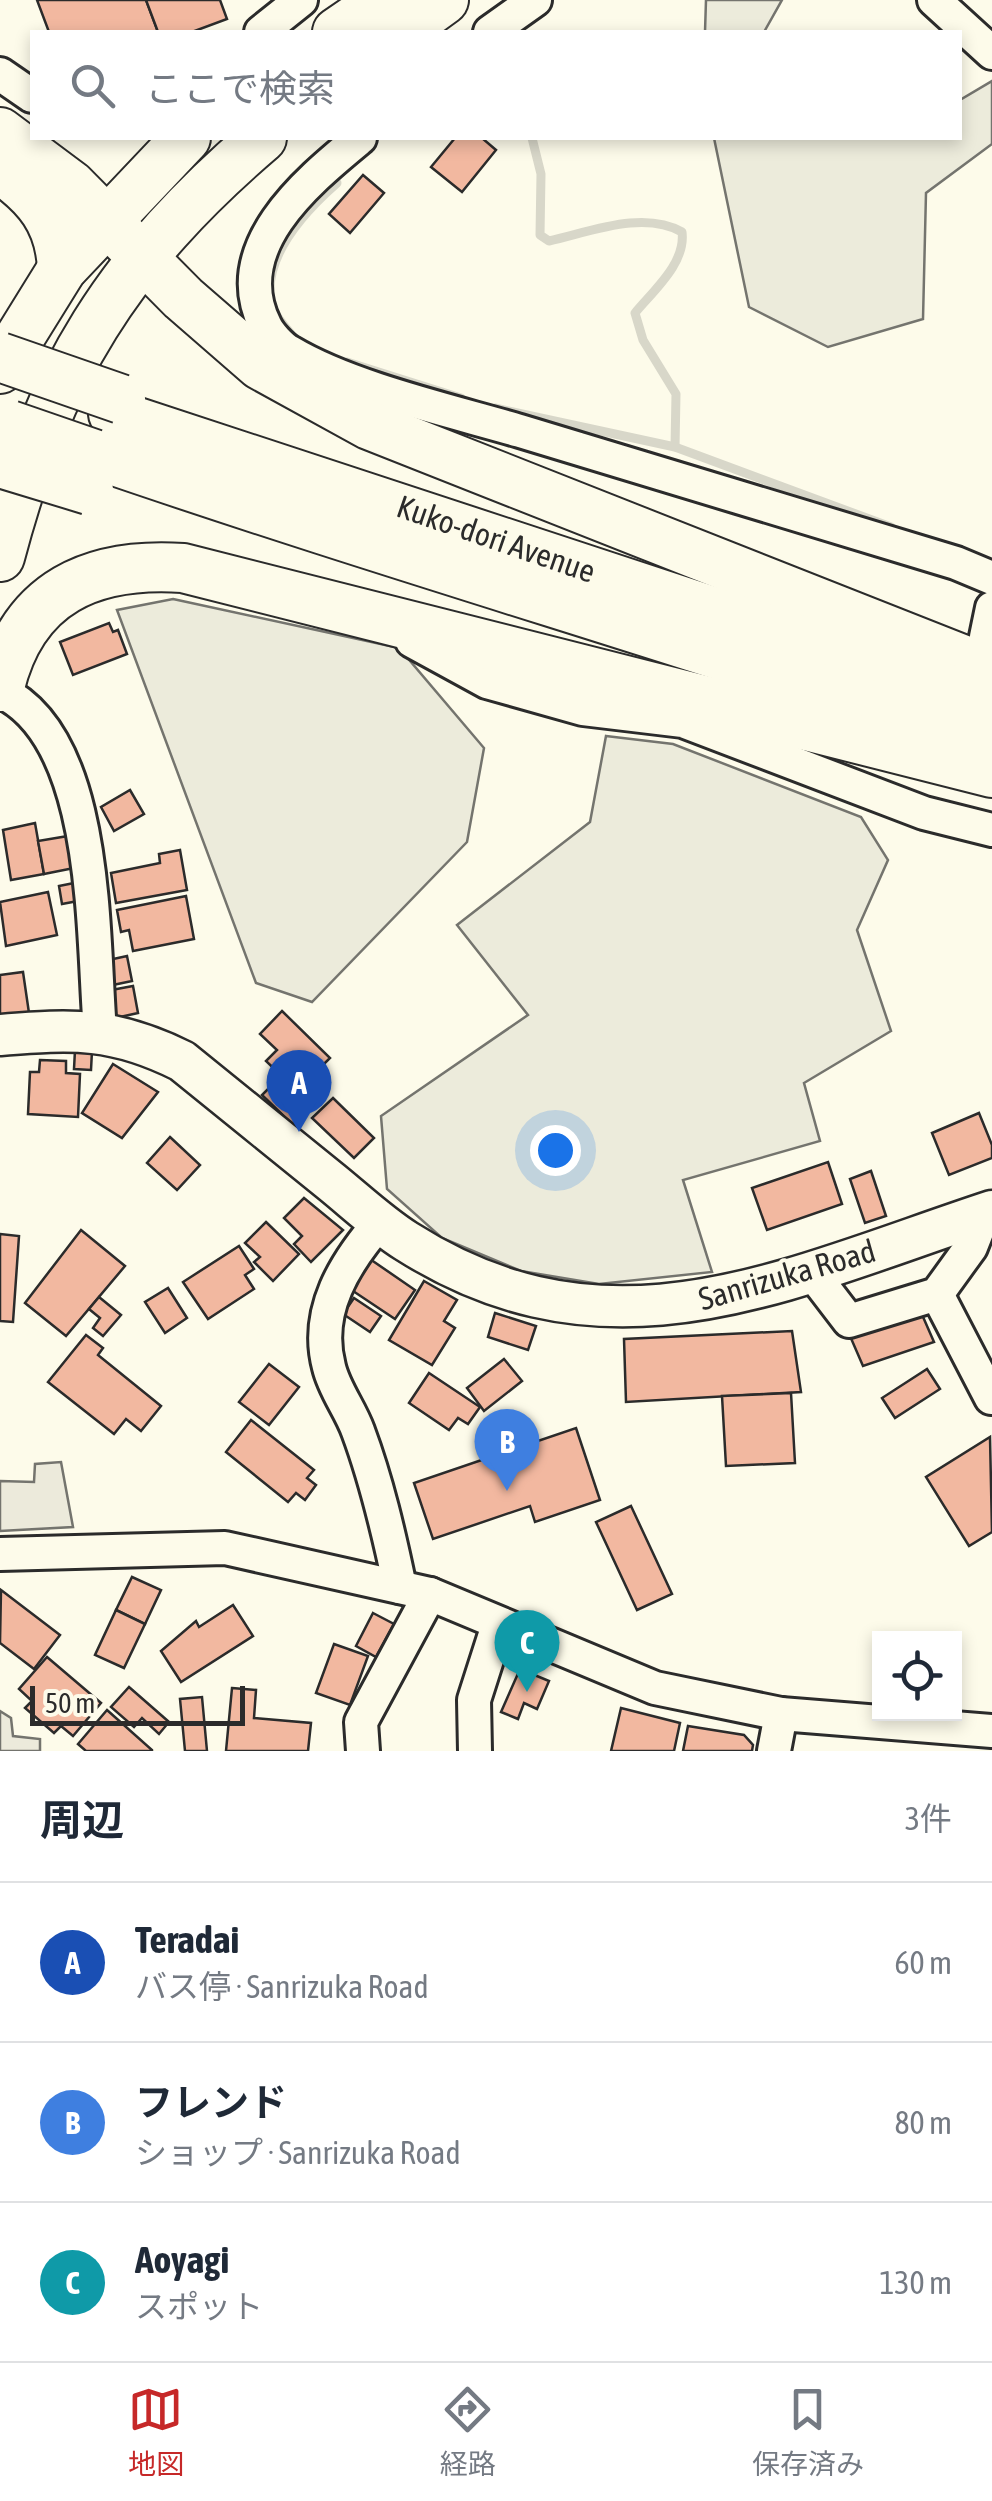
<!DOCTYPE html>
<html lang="ja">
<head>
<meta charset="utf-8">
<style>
  :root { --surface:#fff; --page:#f2f2f3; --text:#1f2937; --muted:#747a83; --line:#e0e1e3; --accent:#c62828 }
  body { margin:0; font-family:"Asap Condensed","Noto Sans JP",sans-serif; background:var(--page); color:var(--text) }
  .controls { position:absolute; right:30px; bottom:30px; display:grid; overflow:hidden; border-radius:0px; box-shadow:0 5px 15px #0003 }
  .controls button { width:90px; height:90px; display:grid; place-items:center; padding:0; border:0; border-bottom:2px solid var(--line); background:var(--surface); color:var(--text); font:50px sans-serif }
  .scale { position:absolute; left:30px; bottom:25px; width:215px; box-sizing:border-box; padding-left:10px; border:5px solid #2b2b2b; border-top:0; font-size:28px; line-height:35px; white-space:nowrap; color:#2b2b2b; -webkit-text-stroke:8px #fdfbea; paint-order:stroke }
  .you { position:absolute; left:555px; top:1150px; width:35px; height:35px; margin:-25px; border:8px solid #fff; border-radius:50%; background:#1a73e8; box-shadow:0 0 0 15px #1a73e833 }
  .badge { display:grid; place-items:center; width:65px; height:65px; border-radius:50%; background:var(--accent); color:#fff; font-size:32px; font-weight:700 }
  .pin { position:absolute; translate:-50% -82px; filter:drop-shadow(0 2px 5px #0008) }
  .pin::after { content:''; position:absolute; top:52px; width:35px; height:30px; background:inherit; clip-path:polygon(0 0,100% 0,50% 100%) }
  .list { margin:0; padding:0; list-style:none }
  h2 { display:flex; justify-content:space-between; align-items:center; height:130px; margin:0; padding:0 40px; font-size:42px }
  h2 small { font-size:32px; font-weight:400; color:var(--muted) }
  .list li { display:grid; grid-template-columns:65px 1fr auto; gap:30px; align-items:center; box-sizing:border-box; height:160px; padding:0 40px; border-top:2px solid var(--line) }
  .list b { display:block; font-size:38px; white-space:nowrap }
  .list p { margin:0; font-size:32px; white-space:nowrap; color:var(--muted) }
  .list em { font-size:32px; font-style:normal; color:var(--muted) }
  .icon { flex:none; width:55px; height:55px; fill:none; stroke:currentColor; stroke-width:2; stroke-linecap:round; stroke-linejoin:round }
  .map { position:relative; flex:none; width:992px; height:1751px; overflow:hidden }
  .search { position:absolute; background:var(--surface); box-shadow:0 5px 15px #0003; left:30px; right:30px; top:30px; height:110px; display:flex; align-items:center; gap:25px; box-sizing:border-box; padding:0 35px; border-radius:0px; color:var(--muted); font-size:38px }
  .sheet { height:610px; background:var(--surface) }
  nav { display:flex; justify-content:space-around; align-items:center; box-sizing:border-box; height:140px; border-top:2px solid var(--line); background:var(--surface); font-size:28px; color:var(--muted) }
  nav a { display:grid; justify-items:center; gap:5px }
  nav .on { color:var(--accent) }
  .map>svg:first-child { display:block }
  .green { fill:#ecebdb; stroke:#74746e; stroke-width:2.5 }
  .parking { fill:#eceadb; stroke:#74746e; stroke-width:2.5 }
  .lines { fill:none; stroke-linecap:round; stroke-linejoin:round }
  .stream { stroke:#d8d7c9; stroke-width:9 }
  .building { fill:#f2b8a0; stroke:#2b2b2b; stroke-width:2.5 }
  .minor-casing { stroke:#2b2b2b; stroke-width:38 }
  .major-casing { stroke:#2b2b2b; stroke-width:45 }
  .highway-casing { stroke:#2b2b2b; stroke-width:52 }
  .minor { stroke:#fdfbea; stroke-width:32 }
  .major { stroke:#fdfbea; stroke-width:40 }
  .highway { stroke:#fdfbea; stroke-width:48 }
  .highway-bridge-casing { stroke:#2b2b2b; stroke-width:52; stroke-linecap:butt }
  .highway-bridge { stroke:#fdfbea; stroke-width:48 }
  .labels { text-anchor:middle; stroke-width:8; stroke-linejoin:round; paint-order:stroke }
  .street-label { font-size:32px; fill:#2b2b2b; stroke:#fdfbea }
</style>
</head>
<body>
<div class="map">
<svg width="992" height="1751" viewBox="0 0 992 1751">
  <rect width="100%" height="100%" fill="#fdfbea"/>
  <g class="green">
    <path d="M706,0H782L764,32H705Z"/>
    <path d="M992,81V144L926,193L923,319L828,347L749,307L714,138H960V100Z"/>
    <path d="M173,599L399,648L484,748L467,842L312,1002L256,983L117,610Z"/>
    <path d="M606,736L673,744L861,817L888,860L857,930L891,1031L804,1083L820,1141L683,1180L712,1272L599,1284L521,1271L442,1238L387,1189L381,1116L528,1015L457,925L590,822Z"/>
  </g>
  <g class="parking">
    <path d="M61,1462L73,1527L0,1531V1481L34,1482L35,1464Z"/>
    <path d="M0,1711L11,1718L13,1736L40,1739V1751H0Z"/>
  </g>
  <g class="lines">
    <g class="stream">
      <path d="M532,138L541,174L540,235L549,241C590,232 643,210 682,232C686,263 654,290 635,313L643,340L676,394L675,447"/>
      <path d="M291,334C285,326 275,316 272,307C260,259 304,212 337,183"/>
      <path d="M347,362L461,398"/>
      <path d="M495,408L675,447L891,527"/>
    </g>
  </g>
  <g class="building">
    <path d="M37,0H146L158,32H49Z"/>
    <path d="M146,0H220L227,19L192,32H158Z"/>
    <path d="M455,138H482L496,150L462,192L431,167Z"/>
    <path d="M363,175L384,193L350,233L329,214Z"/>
    <path d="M109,623L113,632L118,630L127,654L73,675L60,642Z"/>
    <path d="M130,790L144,814L114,831L101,807Z"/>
    <path d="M35,823L44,874L11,880L3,830Z"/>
    <path d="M68,836L74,868L44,874L38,841Z"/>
    <path d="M180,850L187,890L116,903L111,873L160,863L159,854Z"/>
    <path d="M74,883L78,901L62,904L59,886Z"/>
    <path d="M48,892L57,935L6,946L0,902Z"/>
    <path d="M186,896L194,939L133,951L129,930L121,932L117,910Z"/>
    <path d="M127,956L132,981L108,986L104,961Z"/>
    <path d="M23,972L29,1013L0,1017V975Z"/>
    <path d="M133,986L138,1013L111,1019L106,991Z"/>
    <path d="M282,1011L330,1058L297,1091L266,1061L277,1050L260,1034Z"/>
    <path d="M75,1050L92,1051L91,1070L74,1069Z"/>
    <path d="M40,1060L66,1061V1073L80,1074L78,1117L28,1114L30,1072H39Z"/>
    <path d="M113,1064L158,1092L122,1138L82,1113Z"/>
    <path d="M279,1078L310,1109L294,1126L262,1095Z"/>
    <path d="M333,1098L374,1138L354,1158L312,1118Z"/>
    <path d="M979,1113L992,1145V1158L949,1175L932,1133Z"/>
    <path d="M170,1137L200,1165L177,1190L147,1163Z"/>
    <path d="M828,1162L842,1204L767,1230L752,1188Z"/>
    <path d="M871,1171L886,1216L865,1223L850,1179Z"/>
    <path d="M304,1198L343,1230L311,1262L294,1244L302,1236L284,1218Z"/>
    <path d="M266,1222L299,1254L273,1281L254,1262L260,1257L245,1243Z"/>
    <path d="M81,1230L125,1266L66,1336L25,1303Z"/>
    <path d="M0,1234L19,1236L13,1322L0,1321Z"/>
    <path d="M239,1246L254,1269L245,1275L254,1289L208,1319L183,1282Z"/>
    <path d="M367,1257L415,1290L395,1319L347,1287Z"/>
    <path d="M424,1281L457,1300L444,1321L455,1328L432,1365L389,1340Z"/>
    <path d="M168,1288L187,1318L165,1333L145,1302Z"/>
    <path d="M99,1297L121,1315L103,1336L93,1328L100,1318L89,1309Z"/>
    <path d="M354,1298L381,1316L370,1332L343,1314Z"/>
    <path d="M920,1310L934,1342L863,1366L850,1336Z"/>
    <path d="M495,1313L536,1326L528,1350L488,1337Z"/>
    <path d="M792,1331L801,1392L626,1402L624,1339Z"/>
    <path d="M86,1335L103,1348L98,1355L161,1406L141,1431L126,1419L114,1434L48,1382Z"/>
    <path d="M504,1359L522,1381L484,1411L467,1388Z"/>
    <path d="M269,1364L299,1387L269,1425L239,1402Z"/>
    <path d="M927,1369L940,1389L895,1418L882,1398Z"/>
    <path d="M429,1373L480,1407L468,1424L458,1418L449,1430L409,1403Z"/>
    <path d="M791,1393L795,1463L726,1466L722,1396Z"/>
    <path d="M251,1420L314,1470L307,1478L316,1485L305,1500L296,1493L288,1502L226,1452Z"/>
    <path d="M576,1428L600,1500L535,1522L530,1506L433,1539L414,1483Z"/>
    <path d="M990,1437L992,1532L969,1546L926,1477Z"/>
    <path d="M631,1506L672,1594L637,1610L596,1522Z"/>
    <path d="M132,1577L161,1590L145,1624L116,1610Z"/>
    <path d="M1,1590L60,1635L34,1669L0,1643Z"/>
    <path d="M233,1605L253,1636L181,1682L161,1651L196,1621L199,1627Z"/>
    <path d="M116,1610L145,1624L124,1668L95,1655Z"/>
    <path d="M373,1613L394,1624L376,1657L356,1646Z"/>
    <path d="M334,1644L368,1656L350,1705L316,1693Z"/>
    <path d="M47,1657L101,1703L73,1736L61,1726L54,1733L25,1708L32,1701L19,1689Z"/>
    <path d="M520,1669L549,1681L537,1709L524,1703L518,1719L501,1712Z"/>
    <path d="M129,1687L169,1722L159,1734L142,1718L134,1727L111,1707Z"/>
    <path d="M232,1688L256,1690L254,1718L311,1723L308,1751H226Z"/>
    <path d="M202,1697L207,1751H185L180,1699Z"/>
    <path d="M621,1708L680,1723L674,1751H611Z"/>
    <path d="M107,1710L152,1750V1751H86L78,1744Z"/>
    <path d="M688,1726L744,1735L753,1745L752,1751H683Z"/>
  </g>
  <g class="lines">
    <defs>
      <g id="minor">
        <path d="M934,0L992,53"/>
        <path d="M261,32L301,0"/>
        <path d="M490,32L535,0"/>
        <path d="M0,74L32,96"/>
        <path d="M360,138C308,181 226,247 265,325C269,334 281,347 290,352C350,388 452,411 520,431C665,475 811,519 956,563L992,578"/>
        <path d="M411,635L412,641L487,682L583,709L683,721L924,813L992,830"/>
        <path d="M986,637L992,608"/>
        <path d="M0,691C100,737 92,936 100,1031"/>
        <path d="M381,1221C345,1262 314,1311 329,1367C334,1389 350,1409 358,1431C377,1482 389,1534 400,1587"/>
        <path d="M813,1274L849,1321L937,1294L971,1247L984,1214"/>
        <path d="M937,1294L991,1398"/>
        <path d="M0,1554L225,1548L430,1594L655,1688L781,1714L992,1731"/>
        <path d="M363,1751L361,1722L430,1594"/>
        <path d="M475,1751L474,1700L498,1625"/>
        <path d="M774,1751L781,1714"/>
      </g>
      <path id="major" d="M0,1035C74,1029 114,1027 182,1061C231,1101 280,1140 329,1180C354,1200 379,1224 406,1241C610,1371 788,1278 992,1211"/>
      <g id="highway">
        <path d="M337,32L384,0"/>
        <path d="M400,32L444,0"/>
        <path d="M0,132L71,185L183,298L260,365L369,425L992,671"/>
        <path d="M0,169C38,195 60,222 62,269"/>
        <path d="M0,369L62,269L186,138"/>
        <path d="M113,414L992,703"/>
        <path d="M94,454C388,555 687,641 981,741"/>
        <path d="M0,557C48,374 118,261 262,138"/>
        <path d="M0,687C23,591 93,562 183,568L992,773"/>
      </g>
    </defs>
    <use href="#minor" class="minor-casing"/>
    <use href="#major" class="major-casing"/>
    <use href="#highway" class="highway-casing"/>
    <use href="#minor" class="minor"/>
    <use href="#major" class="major"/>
    <use href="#highway" class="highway"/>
    <defs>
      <g id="highway-bridge">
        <path d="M0,357L121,399"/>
        <path d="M10,425L94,454"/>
        <path d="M0,463L89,490"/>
      </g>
    </defs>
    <use href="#highway-bridge" class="highway-bridge-casing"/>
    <use href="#highway-bridge" class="highway-bridge"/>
  </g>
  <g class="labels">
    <g class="street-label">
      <text transform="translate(496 539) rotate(19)" y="11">Kuko-dori Avenue</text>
      <text transform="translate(787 1275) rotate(-16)" y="11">Sanrizuka Road</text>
    </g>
  </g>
</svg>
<div class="controls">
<button><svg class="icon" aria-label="locate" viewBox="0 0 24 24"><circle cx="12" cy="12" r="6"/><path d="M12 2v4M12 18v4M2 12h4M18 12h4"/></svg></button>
</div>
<div class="scale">50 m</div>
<div class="you"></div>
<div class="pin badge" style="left:299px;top:1132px;background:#1a4fb4">A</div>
<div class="pin badge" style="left:507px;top:1491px;background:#3f7fe0">B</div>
<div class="pin badge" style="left:527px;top:1692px;background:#0f9aa8">C</div>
<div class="search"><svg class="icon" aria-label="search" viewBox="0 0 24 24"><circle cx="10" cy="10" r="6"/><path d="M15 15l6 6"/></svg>ここで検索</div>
</div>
<section class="sheet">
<h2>周辺<small>3件</small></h2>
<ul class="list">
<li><span class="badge" style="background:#1a4fb4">A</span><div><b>Teradai</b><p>バス停 · Sanrizuka Road</p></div><em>60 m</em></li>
<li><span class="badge" style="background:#3f7fe0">B</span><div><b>フレンド</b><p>ショップ · Sanrizuka Road</p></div><em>80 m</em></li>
<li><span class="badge" style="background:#0f9aa8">C</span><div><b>Aoyagi</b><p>スポット</p></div><em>130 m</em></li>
</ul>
</section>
<nav>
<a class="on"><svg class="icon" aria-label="map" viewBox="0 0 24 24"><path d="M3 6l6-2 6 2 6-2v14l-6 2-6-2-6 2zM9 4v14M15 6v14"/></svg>地図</a>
<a><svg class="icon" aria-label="directions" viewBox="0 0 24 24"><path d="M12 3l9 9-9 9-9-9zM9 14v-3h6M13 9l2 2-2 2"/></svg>経路</a>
<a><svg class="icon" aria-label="saved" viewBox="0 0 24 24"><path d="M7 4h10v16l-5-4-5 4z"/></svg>保存済み</a>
</nav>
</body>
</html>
